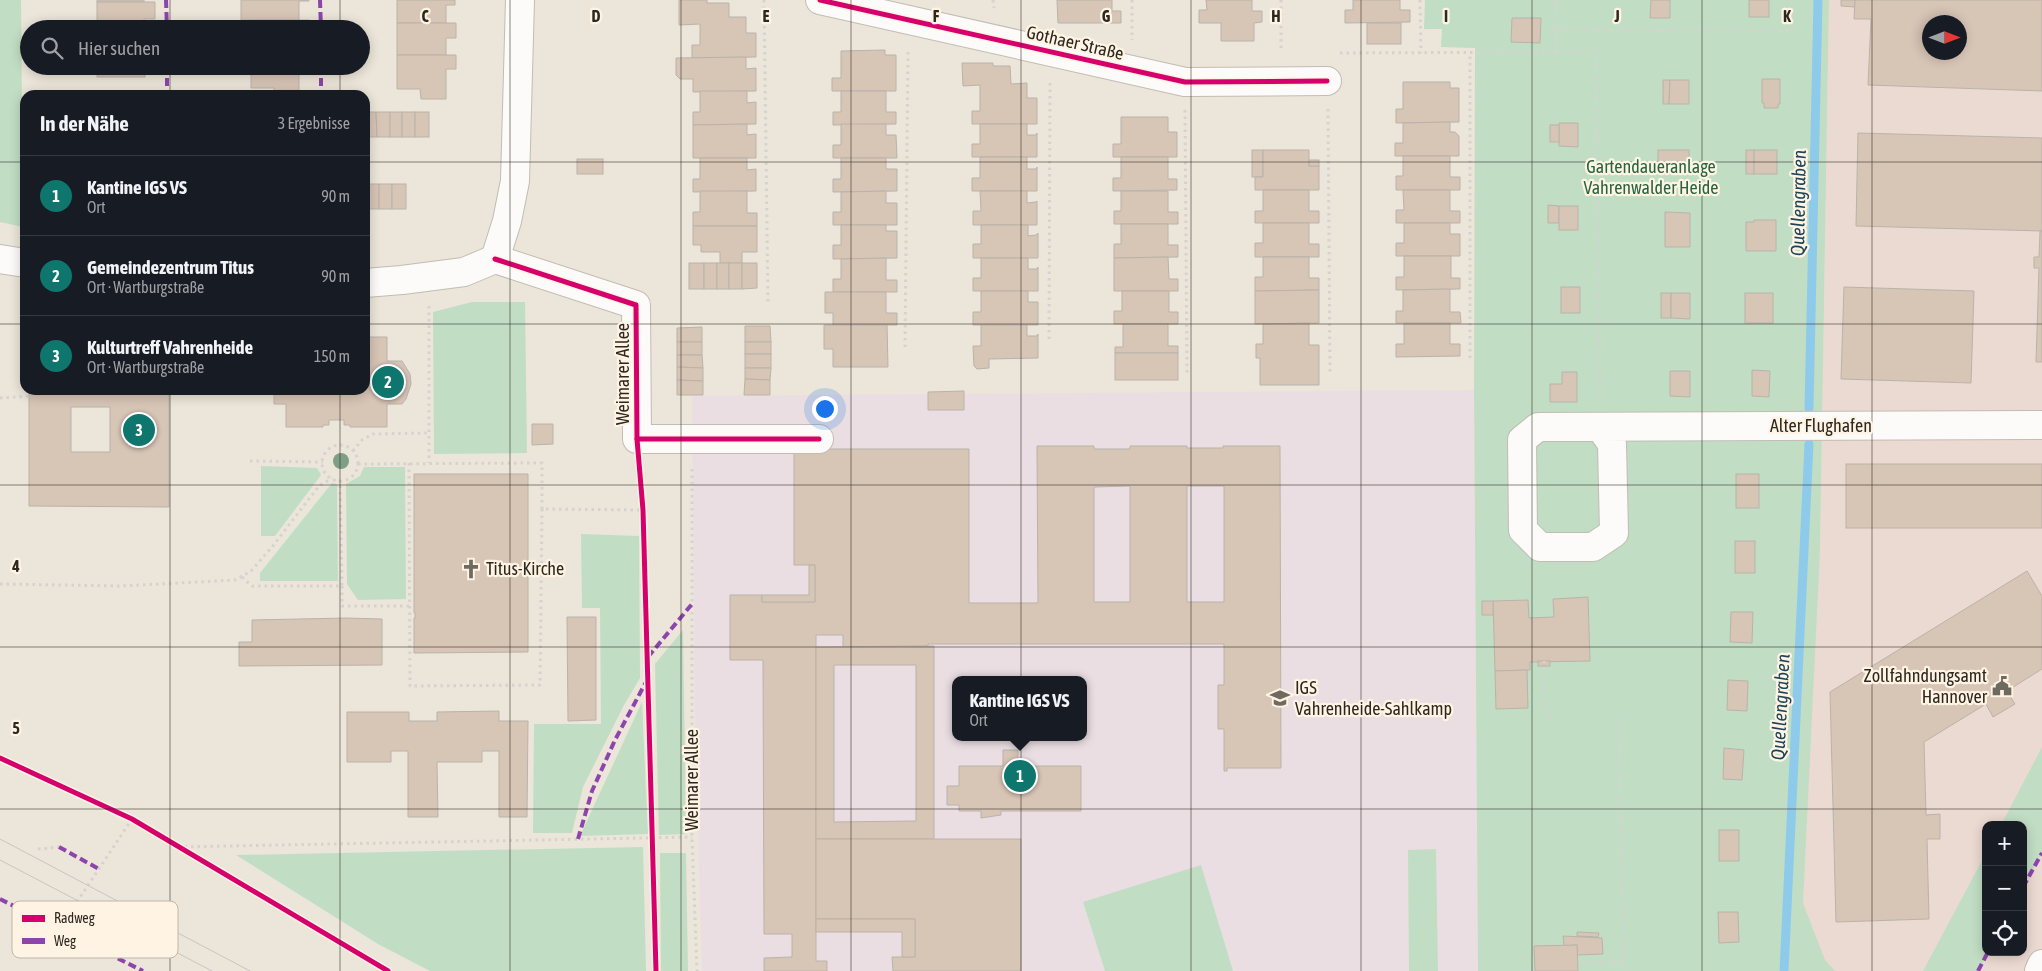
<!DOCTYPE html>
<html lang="de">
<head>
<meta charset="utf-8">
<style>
  :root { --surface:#171b24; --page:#242831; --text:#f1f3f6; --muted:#9ea1a6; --line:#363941; --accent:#0f766e }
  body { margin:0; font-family:"Asap Condensed",sans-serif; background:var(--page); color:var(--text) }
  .controls { position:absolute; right:15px; bottom:15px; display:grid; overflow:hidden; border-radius:10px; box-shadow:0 2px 12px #0003 }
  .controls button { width:45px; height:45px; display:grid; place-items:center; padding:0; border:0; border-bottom:1px solid var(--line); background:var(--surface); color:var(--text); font:25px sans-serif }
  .compass { position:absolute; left:1922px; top:15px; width:45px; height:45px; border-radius:50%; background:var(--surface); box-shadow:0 2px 12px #0003; rotate:90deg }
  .you { position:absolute; left:824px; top:408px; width:18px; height:18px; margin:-12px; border:4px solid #fff; border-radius:50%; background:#1a73e8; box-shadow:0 0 0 8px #1a73e833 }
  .badge { display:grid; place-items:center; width:32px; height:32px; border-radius:50%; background:var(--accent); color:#fff; font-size:16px; font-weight:700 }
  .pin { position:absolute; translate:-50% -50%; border:2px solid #fff; box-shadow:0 1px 5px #0006 }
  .popup { position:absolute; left:952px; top:676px; width:135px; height:65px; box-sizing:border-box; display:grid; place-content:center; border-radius:10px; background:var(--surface); filter:drop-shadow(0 1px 4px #0005); font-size:16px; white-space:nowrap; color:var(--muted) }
  .popup b { font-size:19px; color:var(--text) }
  .popup::after { content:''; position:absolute; left:50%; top:100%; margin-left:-10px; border:10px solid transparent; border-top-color:var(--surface) }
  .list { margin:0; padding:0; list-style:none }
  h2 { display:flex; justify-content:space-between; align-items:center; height:65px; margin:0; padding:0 20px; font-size:21px }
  h2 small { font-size:16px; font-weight:400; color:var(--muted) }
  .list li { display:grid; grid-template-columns:32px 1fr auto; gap:15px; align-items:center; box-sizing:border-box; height:80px; padding:0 20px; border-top:1px solid var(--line) }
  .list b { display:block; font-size:19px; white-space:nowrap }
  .list p { margin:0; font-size:16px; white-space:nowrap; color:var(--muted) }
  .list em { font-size:16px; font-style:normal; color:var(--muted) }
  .icon { flex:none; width:28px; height:28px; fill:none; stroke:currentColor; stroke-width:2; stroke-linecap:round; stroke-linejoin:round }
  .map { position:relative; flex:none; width:2042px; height:971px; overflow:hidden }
  .search { position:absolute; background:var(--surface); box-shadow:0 2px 12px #0003; left:20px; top:20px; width:350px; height:55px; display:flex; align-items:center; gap:12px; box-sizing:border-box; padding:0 18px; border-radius:28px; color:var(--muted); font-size:19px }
  .panel { position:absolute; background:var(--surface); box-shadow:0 2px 12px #0003; left:20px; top:90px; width:350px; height:305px; border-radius:15px }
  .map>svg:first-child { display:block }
  .industrial { fill:#ebdad1; fill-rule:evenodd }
  .education { fill:#eadee2; fill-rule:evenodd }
  .green { fill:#c1dec4 }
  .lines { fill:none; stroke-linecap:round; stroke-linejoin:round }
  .stream { stroke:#8ecbea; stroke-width:9 }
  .building { fill:#d7c5b6; stroke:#bab3ab; fill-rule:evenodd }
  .minor-casing { stroke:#c2bcb3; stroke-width:30 }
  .path { stroke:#d5d3d0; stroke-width:3; stroke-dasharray:2.5 4; stroke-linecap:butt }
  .minor { stroke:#fcfbf9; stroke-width:28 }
  .tram { stroke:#c7c5c2; stroke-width:1 }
  .quiet { stroke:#8e44ad; stroke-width:4; stroke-dasharray:8 4; stroke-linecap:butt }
  .cycleway-casing { stroke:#fff4e3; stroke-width:8 }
  .cycleway { stroke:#d6006c; stroke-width:5 }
  .tree { fill:#7f9e86 }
  .grid { fill:none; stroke:#2c271f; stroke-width:1; stroke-opacity:0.55 }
  .labels { text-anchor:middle; stroke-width:4.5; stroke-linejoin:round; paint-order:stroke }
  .street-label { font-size:18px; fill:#2c271f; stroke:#fff4e3 }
  .park-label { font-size:18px; fill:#266442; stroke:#fff4e3 }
  .poi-label { font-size:18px; fill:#2c271f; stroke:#fff4e3; text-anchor:start }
  .water-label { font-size:19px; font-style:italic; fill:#1d4459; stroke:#fff4e3 }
  .key { fill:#fff4e3; stroke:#c0b6a8; stroke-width:1 }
  .key-label { font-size:14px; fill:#2c271f }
  .grid-label { font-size:16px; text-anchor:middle; font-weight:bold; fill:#2c271f; stroke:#fff4e3; stroke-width:4.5; stroke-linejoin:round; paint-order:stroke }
</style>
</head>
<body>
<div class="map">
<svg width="2042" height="971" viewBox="0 0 2042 971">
  <rect width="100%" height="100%" fill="#ece5d9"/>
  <path class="industrial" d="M1829,0H2042V971H1779L1820,551ZM1930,22H1960V52H1930ZM1986,825H2023V952H1986Z"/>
  <path class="education" d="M1474,390L1478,971H702L695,716L692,396ZM956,680H1084V737H956Z"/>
  <g class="green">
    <path d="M0,0H21L23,227L0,222Z"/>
    <path d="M1425,0H1829L1820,551L1803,903L1825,960L1835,971H1478L1474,390L1475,48L1441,47L1442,29H1424Z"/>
    <path d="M472,302H525L527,453L434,454L433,312Z"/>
    <path d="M261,466L317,468L321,475L275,536H261Z"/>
    <path d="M364,467H405L406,599L358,600L347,584L346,484L360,476Z"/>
    <path d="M332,483L337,484L338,581H260V573Z"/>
    <path d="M581,534L639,536L640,678L624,705L583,787L572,833H533L534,724H601L600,608H582Z"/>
    <path d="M683,630L686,834L659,835L655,664Z"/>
    <path d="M642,702L648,834L580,836Z"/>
    <path d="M2042,747V853L2023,887V825H2001Z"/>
    <path d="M643,847L646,971H430L378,944L236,855Z"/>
    <path d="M1436,849L1438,971H1409L1408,850Z"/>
    <path d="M660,853H686L688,971H661Z"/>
    <path d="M1986,853V952H1988L1978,971H1923Z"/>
    <path d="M1201,865L1233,971H1105L1083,902Z"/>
  </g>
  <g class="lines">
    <g class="stream">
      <path d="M1809,408L1818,0"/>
      <path d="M1784,971L1809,444"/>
    </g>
  </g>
  <g class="building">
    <rect x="97" y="0" width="47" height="2"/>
    <path d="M241,0H309V1H299V20H241Z"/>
    <path d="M397,0H455V5H446V23H397Z"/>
    <path d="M679,0H707V3H729V17H746V33H756V57L692,58V45H700V24L679,25Z"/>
    <path d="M1057,0H1112V11H1121V23H1058Z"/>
    <path d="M1206,0H1252V11H1262V22L1254,23V41H1221V23H1199V10H1207Z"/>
    <path d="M1353,0H1400V10H1410V22L1345,23V10H1353Z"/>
    <path d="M1651,0H1670V18H1650Z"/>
    <rect x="1749" y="0" width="20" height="17"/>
    <path d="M1841,0H1855V7L1841,6Z"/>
    <path d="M1855,0H2042V91L1868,85L1871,19H1854ZM1930,22H1960V52H1930Z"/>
    <path d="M97,2H155V19H144V29H97Z"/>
    <path d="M1512,18H1541L1540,43L1511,42Z"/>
    <rect x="251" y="20" width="58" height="9"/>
    <path d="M397,23H456V38H446V55H397Z"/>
    <rect x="1367" y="23" width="34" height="21"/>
    <path d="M885,50V55H896V91H832V78H841V51Z"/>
    <path d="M397,55H456V69H446V99H421L420,89H397Z"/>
    <path d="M746,57V69L756,68V91L693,92V79H680L676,75V58Z"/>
    <path d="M962,63H993V66H1010L1011,84L1027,83V98H1037V124H972V111H980V85L963,86Z"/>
    <rect x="97" y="66" width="48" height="11"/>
    <path d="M251,66H309V68H299V95H274V88H251Z"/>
    <path d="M1762,79H1780V104H1778V108H1764V103H1762Z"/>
    <path d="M1663,80H1670L1669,104H1663Z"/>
    <path d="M1670,80H1689V104H1669Z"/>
    <path d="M1403,82H1450V88H1459V122L1396,123V109H1403Z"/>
    <path d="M700,91H747V103L756,102V124L693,125V112H700Z"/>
    <path d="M841,91H886V112H896V124L833,125V112H841Z"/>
    <path d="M365,112H376L377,137H365Z"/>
    <path d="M376,112H390V137H377Z"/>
    <rect x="390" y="112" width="12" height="25"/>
    <rect x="402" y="112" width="13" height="25"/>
    <rect x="415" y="112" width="14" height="25"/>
    <path d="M1121,117H1168V132H1177V157H1113V144H1121Z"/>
    <path d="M1450,122V132H1455L1459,136V156H1395V143H1403V123Z"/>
    <path d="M1559,123H1578V147L1559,146Z"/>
    <path d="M747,124V135L756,134V158H693V125Z"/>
    <path d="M841,124H886V135H896L897,158H833V145H841Z"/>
    <path d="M980,124H1027V135H1036L1037,133V157H972V144H980Z"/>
    <rect x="1550" y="125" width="9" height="17"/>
    <path d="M1858,133L2042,138V231L1856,226Z"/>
    <rect x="1252" y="150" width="11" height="27"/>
    <path d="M1263,150H1309V166H1319V190H1255V177H1263Z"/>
    <rect x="1658" y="150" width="31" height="24"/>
    <rect x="1746" y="150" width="8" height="24"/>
    <rect x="1754" y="150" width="23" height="24"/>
    <path d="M1403,156H1450V177H1460V190H1396V176H1403Z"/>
    <path d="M980,157H1027V169H1036L1037,167V191H972V178H980Z"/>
    <path d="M1121,157H1168V179H1177V190L1113,191V178H1121Z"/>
    <path d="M700,158H747V170L756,169V191L693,192V179H700Z"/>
    <path d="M841,158H886V169H897V191L833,192V179H841Z"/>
    <rect x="577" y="159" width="26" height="15"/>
    <rect x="1309" y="160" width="10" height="6"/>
    <path d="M366,184H379V209H367Z"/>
    <rect x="379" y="184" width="13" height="25"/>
    <rect x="392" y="184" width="14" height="25"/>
    <path d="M1263,190H1309V211H1319V223H1255V211H1263Z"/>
    <path d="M1403,190H1450V211H1460V223H1396V210H1404Z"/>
    <path d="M700,191H747V213H757V226H693V212H700Z"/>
    <path d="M886,191V203H897V225H833V212H841V192Z"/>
    <path d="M980,191H1027V203L1036,202L1037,201V225H973V211H981Z"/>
    <path d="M1121,191H1168V212H1178V224H1114V211H1121Z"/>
    <path d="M1548,205L1559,206V223H1548Z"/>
    <rect x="1559" y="206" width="19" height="24"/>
    <path d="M1665,212L1690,213V247H1665Z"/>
    <path d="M1754,220H1776V251H1746V222H1754Z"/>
    <path d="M1263,223H1309V244H1319V257H1255V243H1263Z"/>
    <path d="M1404,223H1450V234H1460V256H1396V243H1404Z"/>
    <path d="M1121,224H1168V245H1178V257L1114,258V244H1121Z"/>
    <path d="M841,225H886V231H897V258L833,259V245H841Z"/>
    <path d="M981,225H1028V236L1036,235L1038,233V258H973V244H981Z"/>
    <path d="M693,226H757V252H742V263H720V252H701V245H693Z"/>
    <path d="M2040,231H2042V362H2036L2039,268H2034V257H2039Z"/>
    <path d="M1404,256H1451V278H1460V289L1396,290V277H1404Z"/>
    <path d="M1168,257L1169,279H1178V291H1114V258Z"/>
    <path d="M1263,257H1309V278H1319V290L1255,291V277H1263Z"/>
    <path d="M886,258V280H897V292H833V279H841V259Z"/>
    <path d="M981,258H1028V269H1037L1038,267V291H973V278H981Z"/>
    <rect x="689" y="263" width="15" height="26"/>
    <rect x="704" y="263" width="13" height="26"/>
    <rect x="717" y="263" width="12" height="26"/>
    <rect x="729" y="263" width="13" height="26"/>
    <path d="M742,263H757V288L742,289Z"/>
    <rect x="1561" y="287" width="19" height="26"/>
    <path d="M1844,287L1974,291L1971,383L1841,379Z"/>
    <path d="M1450,289V312H1460L1461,323H1396V311H1403V290Z"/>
    <path d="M1319,290V323L1255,324V291Z"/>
    <path d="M981,291H1028V302H1038V325H973V312H981Z"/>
    <path d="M1122,291H1169V312H1178V324H1114V311H1122Z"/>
    <path d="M825,292H886V313H897V325H833V313H825Z"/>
    <rect x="1661" y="293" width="10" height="25"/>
    <path d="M1671,293H1690V319L1671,318Z"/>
    <rect x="1745" y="293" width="28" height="30"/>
    <path d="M1309,323V345H1319V385H1260V358H1256V344H1263V324Z"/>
    <path d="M1404,323H1450V344H1460V356L1396,357V344H1404Z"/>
    <path d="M1123,324H1168V346H1178V353H1115V347H1123Z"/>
    <path d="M824,325H887L888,367H833V349H824Z"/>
    <path d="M981,325H1027V336H1037L1038,334V358L989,359V368L977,369L974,366L973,346H981Z"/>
    <path d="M745,326H770L771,342H745Z"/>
    <path d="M702,327V342H677V328Z"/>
    <path d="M365,337H387V361H402L410,374L411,384L406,399L402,404H387V427H350V425H344V420H329V425H323V427H286V404H274V390H365Z"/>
    <rect x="677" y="342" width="25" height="13"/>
    <rect x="745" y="342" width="26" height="12"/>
    <rect x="1115" y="353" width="63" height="27"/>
    <rect x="745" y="354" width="26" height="14"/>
    <path d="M677,355H702L703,368L677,367Z"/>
    <path d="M677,367L703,368V381L677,380Z"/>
    <path d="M745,368H771L770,380L745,379Z"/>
    <path d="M1752,370L1770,371L1769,397L1752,396Z"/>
    <path d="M1670,371H1690V397L1670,396Z"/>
    <path d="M1562,372H1577V402H1550V384H1562Z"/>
    <path d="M745,379L770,380V395H744Z"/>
    <path d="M677,380L703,381V395H677Z"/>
    <path d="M29,390H169V507L29,506ZM71,407H110V452H71Z"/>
    <path d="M964,391V410H928V392Z"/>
    <path d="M532,424H553V444L532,445Z"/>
    <path d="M1037,446H1094V449H1130V446H1187V448H1223V446H1280L1281,768H1227V771H1224V729H1218V685H1224V644H928V646L843,647V635H816V961H827V971H764V958L792,957V934H764L763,660H730V595H762V602H815V565H794V449H969V603H1038ZM1130,486V602H1094V487ZM1187,486H1224V602H1187Z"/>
    <rect x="1846" y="464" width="196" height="64"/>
    <path d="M414,474H528V652L414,653V618H415V613H414Z"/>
    <rect x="1736" y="474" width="23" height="34"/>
    <rect x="1735" y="541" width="20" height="32"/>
    <path d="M809,565H815V602H762V595H809Z"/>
    <path d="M2027,571L2042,596V669L2007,691L2015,704L1993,717L1986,704L1924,742L1926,815L1940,814V839H1927L1929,919L1836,922L1830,692Z"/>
    <path d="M1588,597L1590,661L1530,662V670L1495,671L1493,601L1528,600L1529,618L1554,617L1553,599Z"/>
    <rect x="1482" y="601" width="11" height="14"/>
    <path d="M1731,612H1753L1752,643L1730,642Z"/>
    <path d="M567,617H596V720L568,721Z"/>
    <path d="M346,618L382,619V665L239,666V642H252V620Z"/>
    <path d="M934,646V839H816V647ZM834,665H916V821L834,822Z"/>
    <rect x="1538" y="661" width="12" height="5"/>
    <path d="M1527,670L1528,708L1496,709L1495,671Z"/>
    <path d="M1728,680L1748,681L1747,711L1727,710Z"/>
    <path d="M499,711V721H528L527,817H499V751H482V762H437L438,817H408V751H391V762H347V712H409V721H437V712Z"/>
    <path d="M1724,748L1744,750L1742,780L1723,779Z"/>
    <path d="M1003,750H1018V766H1081V811H1001V815L981,818V811H959V805H947V786H959V766H1003Z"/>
    <rect x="1719" y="830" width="20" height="31"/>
    <path d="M816,839H1021V971H893L892,957H915V919H816Z"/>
    <path d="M1718,912H1738L1739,942L1719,943Z"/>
    <path d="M816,919H915V957H902V932H816Z"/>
    <path d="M1577,932L1599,933L1598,937L1577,936Z"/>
    <path d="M1563,936L1602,938L1603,954L1577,955V945L1564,946Z"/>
    <path d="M1577,945L1578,971H1535L1534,946Z"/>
  </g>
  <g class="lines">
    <defs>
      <g id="minor">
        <path d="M820,0L1185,82L1327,81"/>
        <path d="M0,259L25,263"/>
        <path d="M495,259L636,305L637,439H819"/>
        <path d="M495,259L507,221L515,181L520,0"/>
        <path d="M365,283L402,280L464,272L495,259"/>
        <path d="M1600,427L1612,444L1614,533L1593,547H1540L1523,530L1522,440L1538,427L2042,425"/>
        <path d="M2039,971L2042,964"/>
      </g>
    </defs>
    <use href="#minor" class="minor-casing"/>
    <g class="path">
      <path d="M764,0L768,303"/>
      <path d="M993,0L994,8"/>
      <path d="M1132,0V40"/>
      <path d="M1281,0V52"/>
      <path d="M1420,0L1421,53"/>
      <path d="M1556,0V30L1792,31V0"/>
      <path d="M1556,52L1596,51L1600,397"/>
      <path d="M1340,53L1556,52V30"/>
      <path d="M1328,109L1330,373"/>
      <path d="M1185,110L1187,373"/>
      <path d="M429,306V463"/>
      <path d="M1049,339L1050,82"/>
      <path d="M905,347L908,50"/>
      <path d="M1470,358V53"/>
      <path d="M0,398L29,396"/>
      <circle cx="340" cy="463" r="18"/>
      <path d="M353,451L362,440L373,434L429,433"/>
      <path d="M250,461L323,462"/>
      <path d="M409,463L410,686L540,685L542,509L643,510"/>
      <path d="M358,464L542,463V509"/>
      <path d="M692,469V837L697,971"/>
      <path d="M242,577L252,586H342L340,480"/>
      <path d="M0,584L121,586L235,580L251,571L272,547L319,486L332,478"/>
      <path d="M342,586V606H410"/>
      <path d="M1544,661V704L1551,720"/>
      <path d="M1619,718L1624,971"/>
      <path d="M178,847L692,837"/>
      <path d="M38,849L59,847"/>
      <path d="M59,929L132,819"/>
      <path d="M1581,962L1624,961"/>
    </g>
    <use href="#minor" class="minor"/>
    <g class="tram">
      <path d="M0,839L250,971"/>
      <path d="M0,860L212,971"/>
    </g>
    <g class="quiet">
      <path d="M166,0L167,29"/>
      <path d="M320,0L321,29"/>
      <path d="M167,66V95"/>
      <path d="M321,66V95"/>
      <path d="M648,657L692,604"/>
      <path d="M578,839L592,791L615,740L646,682"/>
      <path d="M59,847L99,869"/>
      <path d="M2023,887L2042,853"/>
      <path d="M0,899L143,971"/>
      <path d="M1978,971L1988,952"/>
    </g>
    <defs>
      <g id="cycleway">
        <path d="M820,0L1185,82L1327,81"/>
        <path d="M495,259L636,305L637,439H819"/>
        <path d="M637,439L643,510L656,971"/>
        <path d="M0,758L132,819L388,971"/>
      </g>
    </defs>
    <use href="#cycleway" class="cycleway-casing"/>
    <use href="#cycleway" class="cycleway"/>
  </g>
  <circle class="tree" cx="341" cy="461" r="8"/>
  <path class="grid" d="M170,0V29M340,0V29M510,0V971M681,0V971M851,0V971M1021,0V971M1191,0V971M1361,0V971M1532,0V971M1702,0V971M1872,0V971M170,66V95M340,66V95M0,162H25M365,162H2042M0,324H25M365,324H2042M170,390V971M340,390V971M0,485H2042M0,647H2042M0,809H2042"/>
  <defs>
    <symbol id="church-bare" viewBox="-9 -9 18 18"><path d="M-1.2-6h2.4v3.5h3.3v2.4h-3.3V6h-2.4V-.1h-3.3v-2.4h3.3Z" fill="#6f6a60" stroke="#fff4e3" stroke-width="2.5" paint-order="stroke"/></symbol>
    <symbol id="civic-bare" viewBox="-9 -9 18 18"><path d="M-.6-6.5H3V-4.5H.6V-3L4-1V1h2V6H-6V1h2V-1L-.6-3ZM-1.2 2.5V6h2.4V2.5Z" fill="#6f6a60" stroke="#fff4e3" stroke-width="2.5" paint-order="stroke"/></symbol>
    <symbol id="school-bare" viewBox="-9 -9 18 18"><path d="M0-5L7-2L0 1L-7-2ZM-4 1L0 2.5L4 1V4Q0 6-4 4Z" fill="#6f6a60" stroke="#fff4e3" stroke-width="2.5" paint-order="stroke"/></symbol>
  </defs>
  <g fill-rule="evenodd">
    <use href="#church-bare" x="457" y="555" width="28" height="28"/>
    <use href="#civic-bare" x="1988" y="672" width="28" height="28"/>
    <use href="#school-bare" x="1266" y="684" width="28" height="28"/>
  </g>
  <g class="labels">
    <g class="street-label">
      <text transform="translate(1075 43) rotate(13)" y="6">Gothaer Straße</text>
      <text transform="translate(623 374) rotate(-90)" y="6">Weimarer Allee</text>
      <text x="1821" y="432">Alter Flughafen</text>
      <text transform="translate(692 780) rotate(-90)" y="6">Weimarer Allee</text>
    </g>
    <g class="park-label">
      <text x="1651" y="173">Gartendaueranlage<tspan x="1651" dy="21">Vahrenwalder Heide</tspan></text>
    </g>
    <g class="poi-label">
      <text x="486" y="575">Titus-Kirche</text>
      <text x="1987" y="682" text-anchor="end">Zollfahndungsamt<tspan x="1987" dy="21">Hannover</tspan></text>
      <text x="1295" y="694">IGS<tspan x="1295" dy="21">Vahrenheide-Sahlkamp</tspan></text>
    </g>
    <g class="water-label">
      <text transform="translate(1798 203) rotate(-89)" y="7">Quellengraben</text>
      <text transform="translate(1780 707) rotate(-87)" y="7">Quellengraben</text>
    </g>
  </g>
  <rect x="12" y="901" width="166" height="57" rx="8" class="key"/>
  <rect x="22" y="915" width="23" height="7" fill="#d6006c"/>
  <rect x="22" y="938" width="23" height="6" fill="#8e44ad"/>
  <g class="key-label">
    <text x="54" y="923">Radweg</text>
    <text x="54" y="946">Weg</text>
  </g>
  <g class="grid-label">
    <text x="425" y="22">C</text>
    <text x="596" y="22">D</text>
    <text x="766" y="22">E</text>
    <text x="936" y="22">F</text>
    <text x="1106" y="22">G</text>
    <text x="1276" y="22">H</text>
    <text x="1446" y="22">I</text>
    <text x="1617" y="22">J</text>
    <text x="1787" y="22">K</text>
    <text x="16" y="572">4</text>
    <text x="16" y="734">5</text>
  </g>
</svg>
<div class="controls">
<button>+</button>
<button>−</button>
<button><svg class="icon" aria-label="locate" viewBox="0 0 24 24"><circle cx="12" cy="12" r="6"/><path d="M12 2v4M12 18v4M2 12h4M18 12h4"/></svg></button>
</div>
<svg class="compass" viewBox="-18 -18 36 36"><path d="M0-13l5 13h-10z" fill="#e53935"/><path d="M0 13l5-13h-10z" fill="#9ea1a6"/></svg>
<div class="you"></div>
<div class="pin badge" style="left:1020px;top:776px">1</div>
<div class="popup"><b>Kantine IGS VS</b>Ort</div>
<div class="pin badge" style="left:388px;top:382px">2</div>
<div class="pin badge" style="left:139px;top:430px">3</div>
<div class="search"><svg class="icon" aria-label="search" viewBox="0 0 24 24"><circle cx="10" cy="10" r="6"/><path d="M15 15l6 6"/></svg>Hier suchen</div>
<section class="panel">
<h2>In der Nähe<small>3 Ergebnisse</small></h2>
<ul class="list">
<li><span class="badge">1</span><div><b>Kantine IGS VS</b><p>Ort</p></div><em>90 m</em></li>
<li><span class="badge">2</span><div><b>Gemeindezentrum Titus</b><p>Ort · Wartburgstraße</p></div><em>90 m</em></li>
<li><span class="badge">3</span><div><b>Kulturtreff Vahrenheide</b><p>Ort · Wartburgstraße</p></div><em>150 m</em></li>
</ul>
</section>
</div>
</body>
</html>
